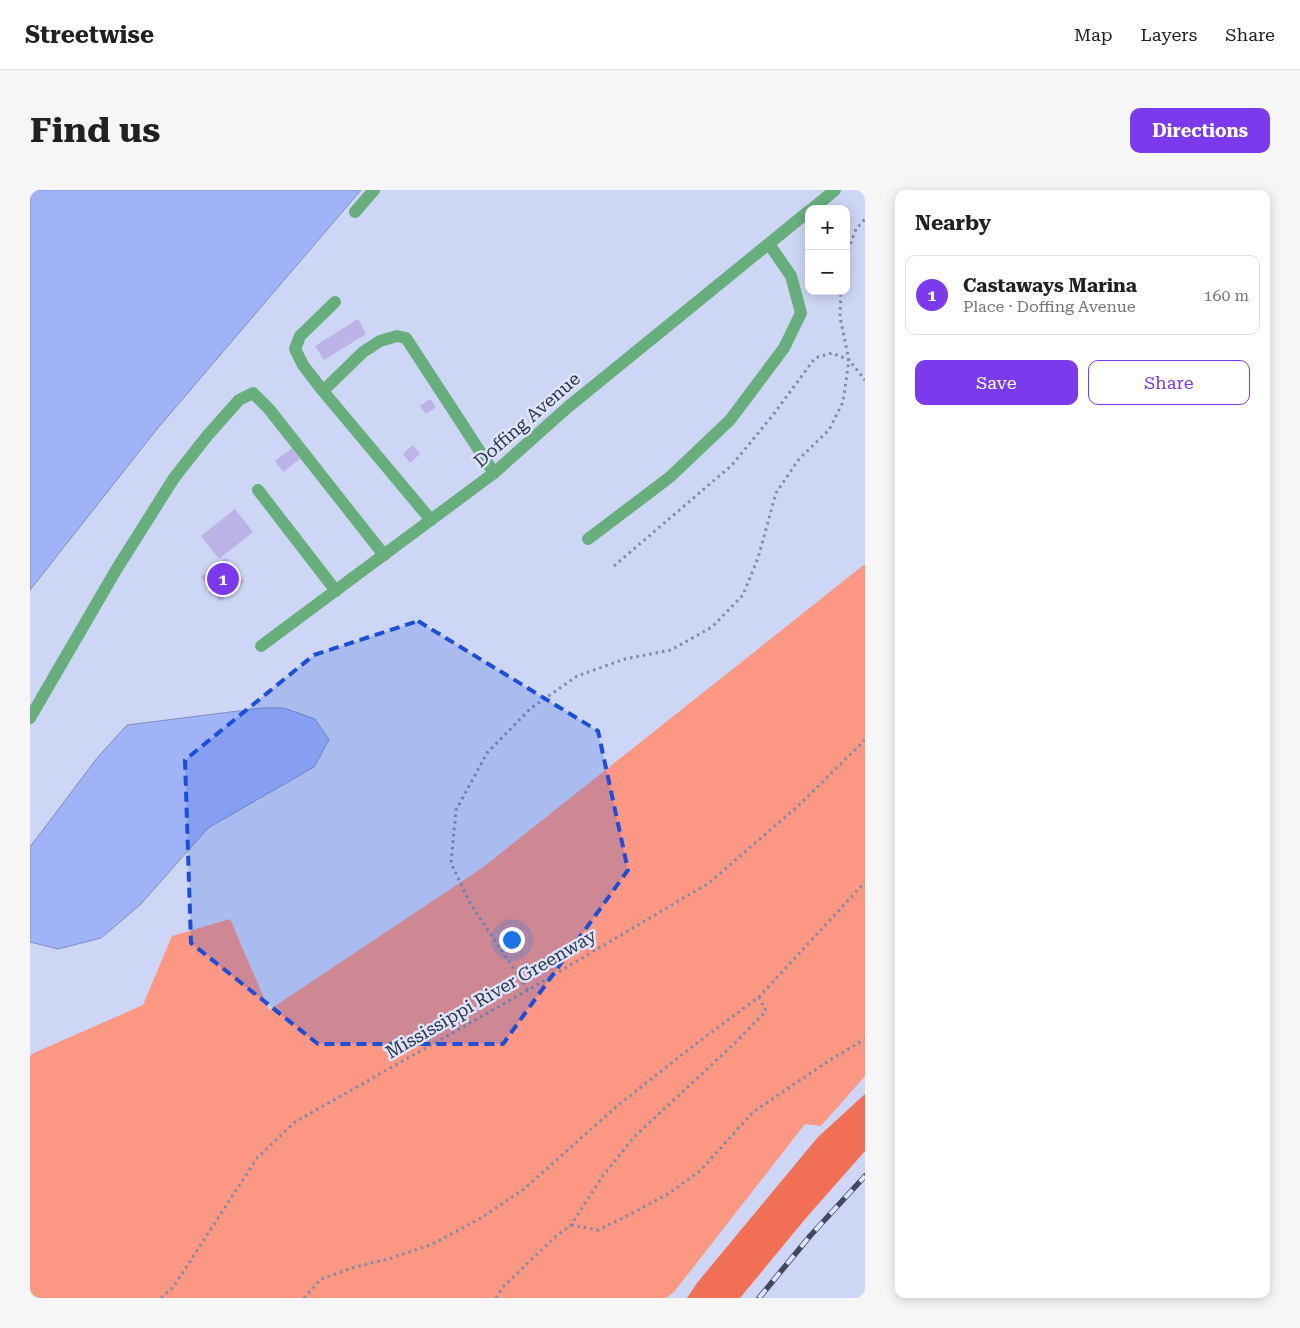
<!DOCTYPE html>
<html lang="en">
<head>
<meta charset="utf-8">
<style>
  :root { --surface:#fff; --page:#f6f6f6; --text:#202124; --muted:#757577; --line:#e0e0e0; --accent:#7c3aed }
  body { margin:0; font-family:"Roboto Serif",serif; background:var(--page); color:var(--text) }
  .controls { position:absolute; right:15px; top:15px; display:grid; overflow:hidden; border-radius:10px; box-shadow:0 2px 12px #0003 }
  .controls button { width:45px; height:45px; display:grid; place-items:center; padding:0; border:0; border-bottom:1px solid var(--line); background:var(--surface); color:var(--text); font:25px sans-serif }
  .you { position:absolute; left:481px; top:749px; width:18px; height:18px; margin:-12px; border:4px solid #fff; border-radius:50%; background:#1a73e8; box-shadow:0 0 0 8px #1a73e833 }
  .badge { display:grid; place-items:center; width:32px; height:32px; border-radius:50%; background:var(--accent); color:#fff; font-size:16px; font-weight:700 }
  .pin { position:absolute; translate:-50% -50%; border:2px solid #fff; box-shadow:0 1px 5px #0006 }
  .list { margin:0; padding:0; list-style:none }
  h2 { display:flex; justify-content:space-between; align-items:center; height:65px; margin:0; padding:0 20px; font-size:21px }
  h2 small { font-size:16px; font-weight:400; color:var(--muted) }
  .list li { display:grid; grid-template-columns:32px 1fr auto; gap:15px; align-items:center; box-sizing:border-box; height:80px; margin:0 10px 10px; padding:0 10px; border:1px solid var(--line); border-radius:10px }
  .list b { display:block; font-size:19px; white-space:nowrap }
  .list p { margin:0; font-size:16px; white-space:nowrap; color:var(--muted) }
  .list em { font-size:16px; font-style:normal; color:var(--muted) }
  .actions { display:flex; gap:10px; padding:15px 20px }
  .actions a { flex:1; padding:11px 0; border:1px solid var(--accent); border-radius:10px; text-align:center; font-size:18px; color:var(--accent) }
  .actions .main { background:var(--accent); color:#fff }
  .map { position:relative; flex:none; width:835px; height:1108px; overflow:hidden; border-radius:10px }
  header { display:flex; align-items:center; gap:30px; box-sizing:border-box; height:70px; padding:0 25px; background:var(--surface); border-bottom:1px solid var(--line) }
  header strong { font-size:24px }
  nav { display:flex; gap:28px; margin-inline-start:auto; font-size:18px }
  .intro { display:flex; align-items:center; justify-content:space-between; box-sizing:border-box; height:120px; padding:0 30px }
  h1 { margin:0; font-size:35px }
  .button { padding:12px 22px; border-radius:10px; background:var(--accent); color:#fff; font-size:18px; font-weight:700 }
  main { display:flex; gap:30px; padding:0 30px }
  aside { flex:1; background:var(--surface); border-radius:10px; box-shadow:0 2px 12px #0003 }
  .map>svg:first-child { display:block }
  .green { fill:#fb9783 }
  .forest { fill:#f16f55 }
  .water { fill:#a1b3f7; stroke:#7e8dc2 }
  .building { fill:#bbb2e6 }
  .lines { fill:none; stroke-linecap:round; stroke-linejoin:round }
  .path { stroke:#838aa4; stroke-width:3; stroke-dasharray:2.5 4; stroke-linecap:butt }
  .minor { stroke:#68ae7d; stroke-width:12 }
  .rail-casing { stroke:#42485e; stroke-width:5.5 }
  .rail { stroke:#dee4f9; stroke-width:4; stroke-dasharray:11; stroke-linecap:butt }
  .marked { fill:#1d4ed8; fill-opacity:0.2; stroke:#1d4ed8; stroke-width:4; stroke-dasharray:10 6; stroke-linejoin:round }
  .labels { text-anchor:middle; stroke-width:5; stroke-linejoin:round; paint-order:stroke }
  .street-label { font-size:18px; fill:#2e3448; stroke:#dee4f9 }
</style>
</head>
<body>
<header>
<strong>Streetwise</strong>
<nav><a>Map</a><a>Layers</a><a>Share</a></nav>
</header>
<div class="intro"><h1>Find us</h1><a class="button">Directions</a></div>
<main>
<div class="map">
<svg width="835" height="1108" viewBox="0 0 835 1108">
  <rect width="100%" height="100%" fill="#cdd6f5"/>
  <path class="green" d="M835,374V886L791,936L775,934L644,1102L636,1108H0V866L4,863L113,815L142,746L200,729L239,820L452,678Z"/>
  <path class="forest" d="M835,904V961L776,1028L710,1108H657L667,1093L773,965L788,947Z"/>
  <g class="water">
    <path d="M0,0H331L127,239L0,400Z"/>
    <path d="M232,518H254L285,529L299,550L284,577L178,638L110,715L71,748L28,759L0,752V657L67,568L97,535Z"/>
  </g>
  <g class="building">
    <path d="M328,129L336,144L294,170L285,156Z"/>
    <path d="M400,209L406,217L396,224L390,216Z"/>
    <path d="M383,255L390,264L380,273L373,264Z"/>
    <path d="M262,258L270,269L253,282L245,271Z"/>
    <path d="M205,319L223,342L189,369L171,346Z"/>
    <path d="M196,368L214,392L190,411L171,387Z"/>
  </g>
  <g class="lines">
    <g class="path">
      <path d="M816,66L826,39L835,29"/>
      <path d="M584,376L702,275L743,225L785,168L802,163L819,170L835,190"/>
      <path d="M498,800L441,715L421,673L426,620L457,563L500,519L547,486L595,469L641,460L682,437L713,405L728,368L746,303L769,269L799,240L813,212L819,170L810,127L811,101"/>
      <path d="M541,1035L568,1040L597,1026L638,1004L670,981L723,922L800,870L835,849"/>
      <path d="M131,1108L144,1096L227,968L265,932L498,800L679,693L767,617L835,550"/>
      <path d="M274,1108L291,1089L325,1077L358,1069L403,1054L451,1028L494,999L587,916L667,853L729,807L835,692"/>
      <path d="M466,1108L473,1097L525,1047L541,1035L572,987L604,947L705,853L736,821L729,807"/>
    </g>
    <g class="minor">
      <path d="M782,19L805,0"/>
      <path d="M325,22L344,0"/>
      <path d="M293,201L273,175L265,159L270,146L305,112"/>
      <path d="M228,300L306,401"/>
      <path d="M401,330L293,201L333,162L350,151L367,146L376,148L464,283"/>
      <path d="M558,349L640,287L700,230L754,158L771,123L761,86L739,54"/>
      <path d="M231,456L464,283L538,217L779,21"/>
      <path d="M0,528L86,380L144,288L177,246L209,210L223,203L239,219L354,365"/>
    </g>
    <defs>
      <path id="rail" d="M729,1108L780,1046L835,986"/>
    </defs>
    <use href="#rail" class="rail-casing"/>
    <use href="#rail" class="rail"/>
  </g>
  <path class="marked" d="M388,431L568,541L598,680L473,854H288L161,753L155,570L284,465Z"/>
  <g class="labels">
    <g class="street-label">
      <text transform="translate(497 230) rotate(-41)" y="6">Doffing Avenue</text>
      <text transform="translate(461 804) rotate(-30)" y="6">Mississippi River Greenway</text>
    </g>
  </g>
</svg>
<div class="controls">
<button>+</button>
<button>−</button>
</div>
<div class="you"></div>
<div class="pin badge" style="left:193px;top:389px">1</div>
</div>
<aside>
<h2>Nearby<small></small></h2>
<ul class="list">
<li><span class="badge">1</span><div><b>Castaways Marina</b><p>Place · Doffing Avenue</p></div><em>160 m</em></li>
</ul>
<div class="actions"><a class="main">Save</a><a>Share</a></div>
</aside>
</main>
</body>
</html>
